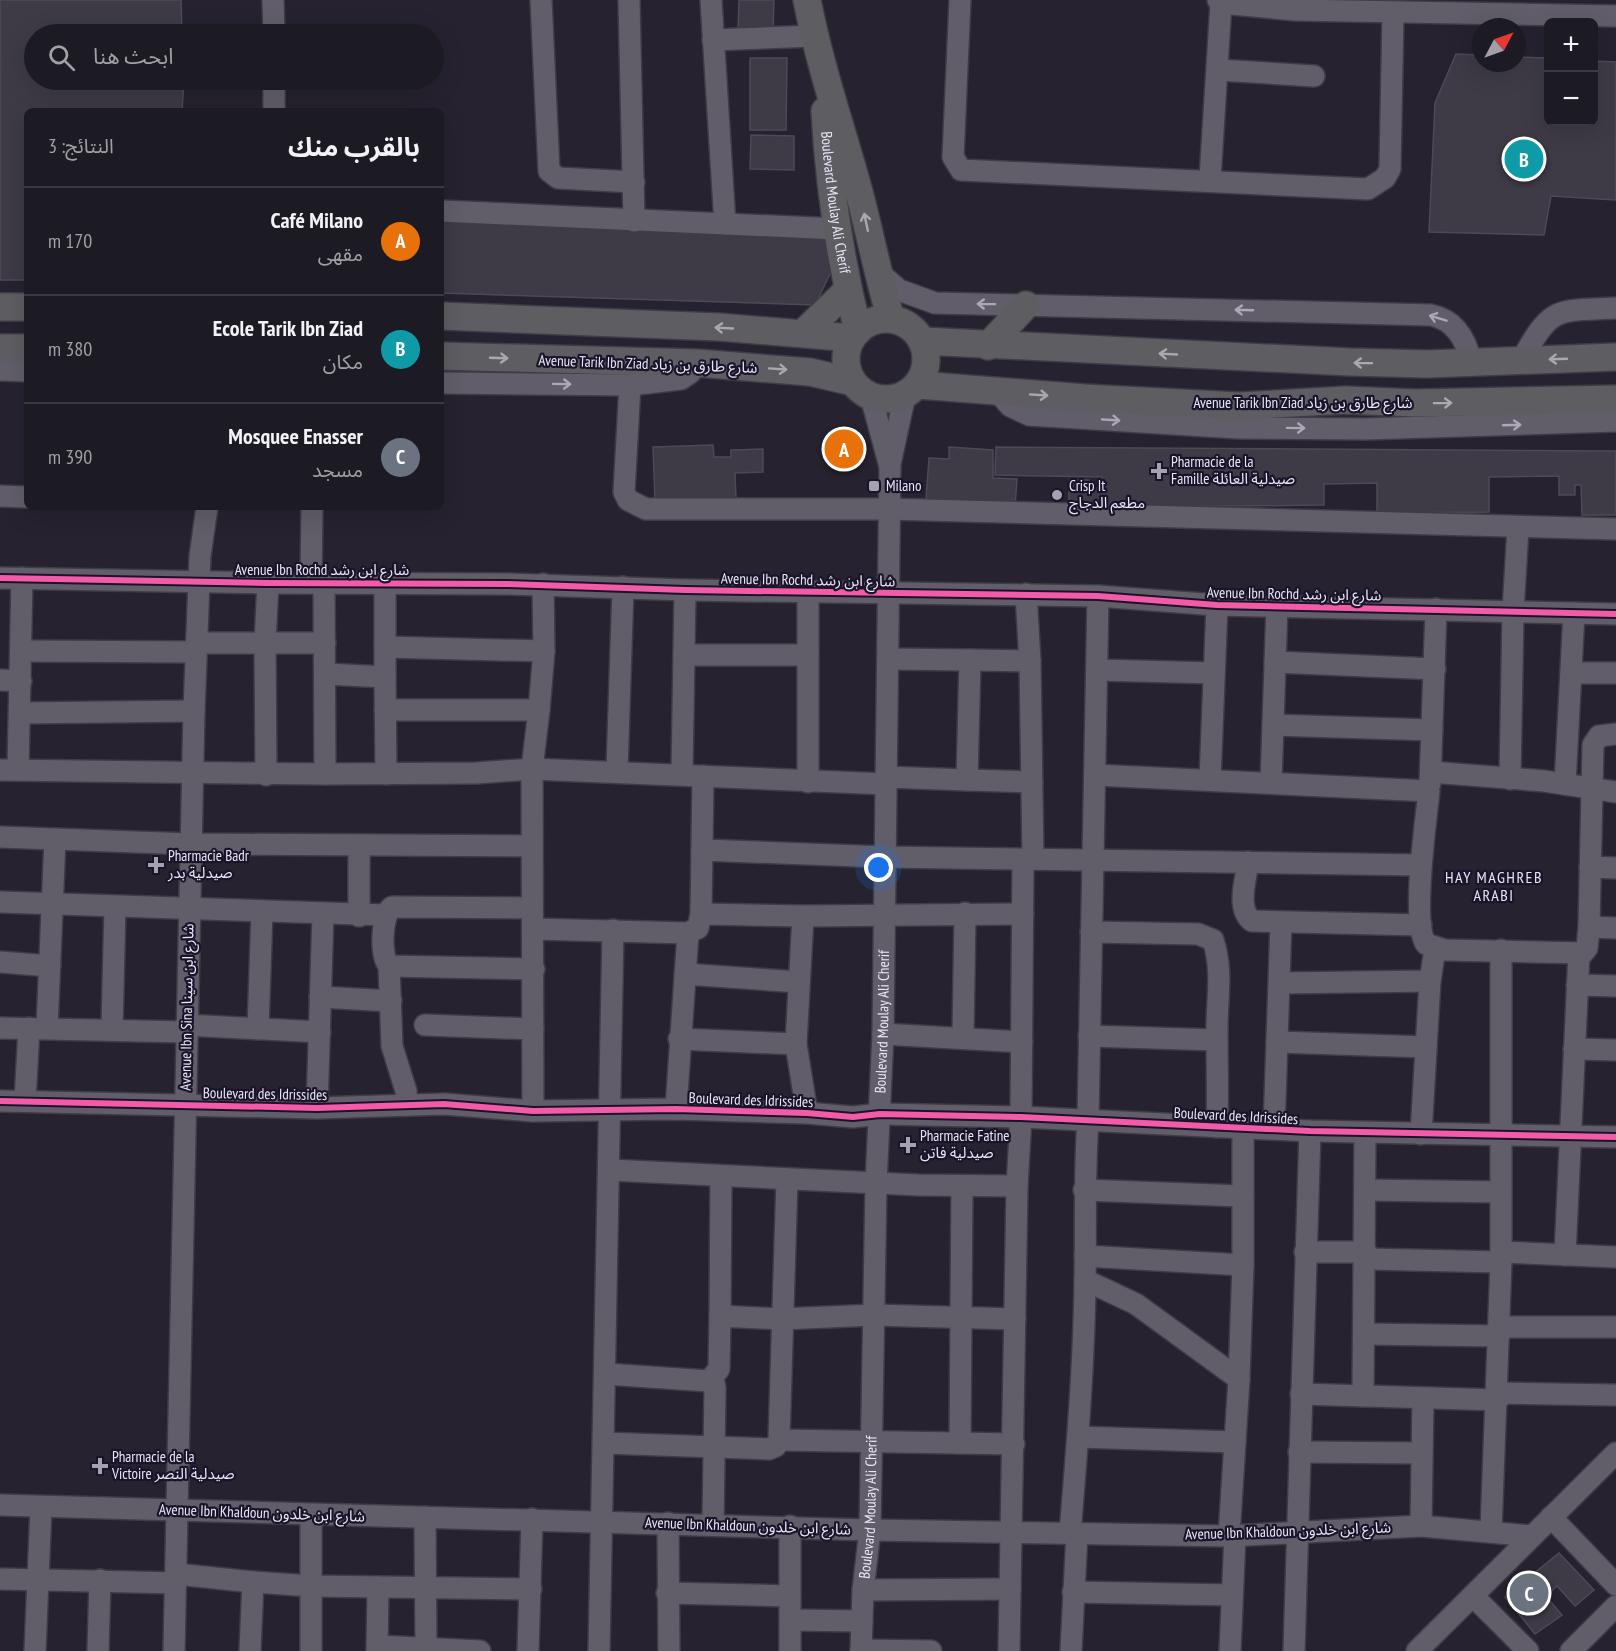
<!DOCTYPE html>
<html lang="ar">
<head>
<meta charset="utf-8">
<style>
  :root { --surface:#1c1a23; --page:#292730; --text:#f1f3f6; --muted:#a0a1a6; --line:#3a3841; --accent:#7c3aed }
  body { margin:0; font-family:"PT Sans Narrow","Noto Sans Arabic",sans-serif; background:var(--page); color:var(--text); direction:rtl }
  .controls { position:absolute; right:18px; top:18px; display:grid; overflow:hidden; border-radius:9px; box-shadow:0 6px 24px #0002 }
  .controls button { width:54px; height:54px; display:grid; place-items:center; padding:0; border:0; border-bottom:2px solid var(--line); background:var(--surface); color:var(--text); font:30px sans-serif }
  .compass { position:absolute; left:1472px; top:18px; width:54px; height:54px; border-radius:50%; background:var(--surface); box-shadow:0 6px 24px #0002; rotate:49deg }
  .you { position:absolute; left:879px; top:868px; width:21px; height:21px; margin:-15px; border:4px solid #fff; border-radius:50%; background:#1a73e8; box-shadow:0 0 0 9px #1a73e833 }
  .badge { display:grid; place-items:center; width:39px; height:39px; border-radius:50%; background:var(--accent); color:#fff; font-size:20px; font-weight:700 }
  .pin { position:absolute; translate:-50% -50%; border:3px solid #fff; box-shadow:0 2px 6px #0006 }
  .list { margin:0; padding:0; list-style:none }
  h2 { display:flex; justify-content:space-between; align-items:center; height:78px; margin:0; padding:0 24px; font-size:26px }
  h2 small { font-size:20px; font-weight:400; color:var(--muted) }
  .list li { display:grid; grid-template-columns:39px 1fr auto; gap:18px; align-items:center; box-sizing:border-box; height:108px; padding:0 24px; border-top:2px solid var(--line) }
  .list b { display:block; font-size:22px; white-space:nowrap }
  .list p { margin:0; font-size:20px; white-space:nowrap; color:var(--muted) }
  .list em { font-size:20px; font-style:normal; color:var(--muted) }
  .icon { flex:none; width:33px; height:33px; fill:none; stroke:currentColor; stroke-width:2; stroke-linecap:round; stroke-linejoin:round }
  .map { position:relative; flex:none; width:1616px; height:1651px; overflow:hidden; direction:ltr }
  .search { position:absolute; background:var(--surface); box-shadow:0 6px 24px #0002; left:24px; top:24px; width:420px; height:66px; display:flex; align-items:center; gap:15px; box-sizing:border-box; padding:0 21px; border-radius:33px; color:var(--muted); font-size:22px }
  .panel { position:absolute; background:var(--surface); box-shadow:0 6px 24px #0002; left:24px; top:108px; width:420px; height:402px; border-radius:9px; direction:rtl }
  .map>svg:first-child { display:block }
  .building { fill:#3e3a46; stroke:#4d4a55; stroke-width:1.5 }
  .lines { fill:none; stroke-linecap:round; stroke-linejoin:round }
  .minor-casing { stroke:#3f3c47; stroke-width:24 }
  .major-casing { stroke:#3f3c47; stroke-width:30 }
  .minor { stroke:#625e69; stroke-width:21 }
  .major { stroke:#5e5e62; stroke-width:27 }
  .cycleway-casing { stroke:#1a142a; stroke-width:10 }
  .cycleway { stroke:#f35aa7; stroke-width:6 }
  .oneway { stroke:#aaa9b3 }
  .oneway2 { stroke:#aca9b7 }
  .poi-dot { fill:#a5a1b0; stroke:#1a142a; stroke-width:2 }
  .labels { text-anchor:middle; stroke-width:4.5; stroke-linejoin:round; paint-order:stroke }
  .street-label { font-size:15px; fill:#e9e6f6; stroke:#1a142a }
  .poi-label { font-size:15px; fill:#e9e6f6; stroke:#1a142a; text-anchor:start }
  .neighbourhood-label { font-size:16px; letter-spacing:1.5px; fill:#e9e6f6; stroke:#1a142a }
</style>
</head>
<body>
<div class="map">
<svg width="1616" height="1651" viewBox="0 0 1616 1651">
  <rect width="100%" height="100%" fill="#26222f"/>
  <g class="building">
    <path d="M0,0H181L182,34H34V80H184L182,111H27V280H0Z"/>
    <path d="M739,0H774L773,31L738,30Z"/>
    <path d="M1456,54L1481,55V63H1517V57L1548,58V122H1594V61L1616,62V200L1551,196L1544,235L1429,232L1435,103Z"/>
    <path d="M750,58H787L786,130H750Z"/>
    <path d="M751,135L794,136V170L750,169Z"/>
    <path d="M441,222L826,235L831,272L815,305L441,293Z"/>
    <path d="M713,445L714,457H731V450L763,449V472L735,473L736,499L655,502L653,447Z"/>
    <path d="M949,447L993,450V478L1017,479L1015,506L926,499L929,458L949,459Z"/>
    <path d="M996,447L1616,451V515H1582L1581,485H1575V495H1559V476L1489,477V512L1377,513V483L1324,484V505L1069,508V480H1089V488H1102V477L995,475Z"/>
    <path d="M1559,1553L1594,1590L1575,1606L1557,1586L1546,1596L1562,1615L1535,1634L1505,1597Z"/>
  </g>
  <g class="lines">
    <defs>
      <g id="minor">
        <path d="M273,0L274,34"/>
        <path d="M541,0L549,171L558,178L634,182"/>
        <path d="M629,0L634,221"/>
        <path d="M711,0L725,224"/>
        <path d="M960,0L953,157L961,170L1368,189L1385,178L1390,169L1393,13"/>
        <path d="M1221,3L1295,10L1616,16"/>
        <path d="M713,40L814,36"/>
        <path d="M1219,70L1314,76"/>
        <path d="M274,80V111"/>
        <path d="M1210,179L1221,3L1218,0"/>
        <path d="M441,211L838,229"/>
        <path d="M876,270L899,290L935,303L1431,315C1455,320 1466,339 1471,362"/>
        <path d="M1521,361C1552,305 1555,311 1616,308"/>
        <path d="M0,370L27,371"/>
        <path d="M441,383L630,385L681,379L690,373L697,363"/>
        <path d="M630,385L624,492L628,500L646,509H888L1616,529"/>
        <path d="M998,392L1010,406L1029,415L1238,428L1366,429L1616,421"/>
        <path d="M871,397L889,463"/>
        <path d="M0,496L27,497"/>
        <path d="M0,578L268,583L508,584L685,590L1098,596L1217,605L1616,614"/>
        <path d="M311,583L312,507"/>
        <path d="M196,643H325"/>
        <path d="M385,647L544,651L543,584"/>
        <path d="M21,651L196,652"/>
        <path d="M684,655H808"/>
        <path d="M888,659L970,660"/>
        <path d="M1030,661L1033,859"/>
        <path d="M1275,662L1435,669"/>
        <path d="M1098,670L1214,673"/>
        <path d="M1571,673H1616"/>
        <path d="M327,674L385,677V583"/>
        <path d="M385,677L386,774"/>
        <path d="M0,680L21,681"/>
        <path d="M385,710H539L544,651"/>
        <path d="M21,713L194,711"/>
        <path d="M1273,725L1432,730"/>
        <path d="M0,770L325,774L324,583"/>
        <path d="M18,770L22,578"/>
        <path d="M617,770L623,587"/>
        <path d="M1431,772L1544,781L1616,792"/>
        <path d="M325,774L476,773L532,769L886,784"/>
        <path d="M682,774L685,590"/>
        <path d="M266,775L265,642L268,583"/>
        <path d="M1095,775L1429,791C1426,821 1411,922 1426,944L1445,950L1583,953L1587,948L1589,927L1593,745L1599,736L1616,734"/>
        <path d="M886,777L967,780L970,660L1030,661L1026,594"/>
        <path d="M1510,779L1513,611L1518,528"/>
        <path d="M967,780L1032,782"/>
        <path d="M1210,780L1217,605"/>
        <path d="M808,782V592"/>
        <path d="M1271,783L1277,606"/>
        <path d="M1430,784L1436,609"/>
        <path d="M1565,784L1574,613"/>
        <path d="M0,837L190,844L532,846"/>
        <path d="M702,850L885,857L1421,865"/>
        <path d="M1248,862C1246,879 1236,909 1252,921L1421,925"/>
        <path d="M1590,867L1616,868"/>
        <path d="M0,902L386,915"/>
        <path d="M532,908L392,907C381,916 380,956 389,966L534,969"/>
        <path d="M701,914L803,916L1023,914"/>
        <path d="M359,916V846"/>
        <path d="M803,916L796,1044L807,1113"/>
        <path d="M1589,927L1616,928"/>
        <path d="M533,929L688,933L698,928L701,914L703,776"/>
        <path d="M1091,932L1198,934L1213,940C1223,970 1217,997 1217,1028C1217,1061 1218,1094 1217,1127"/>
        <path d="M0,962L50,966"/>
        <path d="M389,966L392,1046L406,1091L407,1105"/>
        <path d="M685,974L799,982"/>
        <path d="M1280,983L1430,981L1435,949"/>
        <path d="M1577,985L1616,986"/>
        <path d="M320,997L391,1001"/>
        <path d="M186,1025L320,1032"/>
        <path d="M425,1025L533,1029"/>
        <path d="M0,1028L186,1032"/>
        <path d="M47,1028L55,839"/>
        <path d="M112,1029L115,906"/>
        <path d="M258,1029L262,911"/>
        <path d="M883,1034L1022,1042"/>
        <path d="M1089,1036L1217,1040"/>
        <path d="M963,1037L965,913"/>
        <path d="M679,1039L796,1044"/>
        <path d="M1277,1042L1426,1047"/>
        <path d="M1574,1049L1616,1050"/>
        <path d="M0,1101L317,1108L444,1104L533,1111L676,1109L807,1113L853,1117L880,1114L1021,1117L1310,1131L1616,1137"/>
        <path d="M25,1101L29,1028"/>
        <path d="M317,1108L323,913"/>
        <path d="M676,1109L688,933"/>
        <path d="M533,1111L532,769L539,710"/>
        <path d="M1243,1128V1265"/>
        <path d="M1274,1129L1281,922"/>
        <path d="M1421,1134L1430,981"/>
        <path d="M610,1170L918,1185L1017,1186"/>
        <path d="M1084,1190L1242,1196"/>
        <path d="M1366,1190L1501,1192"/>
        <path d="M1305,1252H1366"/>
        <path d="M1501,1252L1616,1257"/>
        <path d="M1565,1255L1579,953"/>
        <path d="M1085,1256L1243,1265L1239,1379L1229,1536"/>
        <path d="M1366,1259L1501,1262"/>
        <path d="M1085,1280L1136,1304L1239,1379"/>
        <path d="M720,1316L721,1176"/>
        <path d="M1499,1327H1616"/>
        <path d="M1364,1334L1499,1336"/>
        <path d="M606,1374L709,1381L719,1369L720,1316L781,1319L874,1315L1015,1319"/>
        <path d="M713,1378L715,1388L713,1524"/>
        <path d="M1498,1393L1616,1395"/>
        <path d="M1301,1394L1498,1400"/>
        <path d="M1363,1396L1365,1133"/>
        <path d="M1078,1437L1235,1442"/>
        <path d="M779,1440L1014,1444"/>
        <path d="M604,1443L769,1449L776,1446L779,1440L787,1179"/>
        <path d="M960,1443L962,1186"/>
        <path d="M1299,1452L1421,1453"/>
        <path d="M0,1505L870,1530L1229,1536L1421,1526L1532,1536"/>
        <path d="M425,1517L426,1651"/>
        <path d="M1551,1517L1616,1585"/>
        <path d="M668,1523L669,1651"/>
        <path d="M790,1526V1651"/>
        <path d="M1421,1526L1423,1398"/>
        <path d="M1491,1531L1501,1262V950"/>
        <path d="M1070,1533C1077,1449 1084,1365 1085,1281C1086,1227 1084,1174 1088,1120L1098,596"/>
        <path d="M176,1574L253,1582L250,1651"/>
        <path d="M0,1579L176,1583"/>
        <path d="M253,1582L311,1586L531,1589"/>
        <path d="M863,1590L1010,1589"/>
        <path d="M1073,1592L1232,1595"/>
        <path d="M667,1593L790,1596"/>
        <path d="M1473,1596L1528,1651"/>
        <path d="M790,1620L862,1621"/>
        <path d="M378,1646L480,1651"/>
        <path d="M861,1650L931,1651"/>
        <path d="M35,1651L41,1507"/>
        <path d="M98,1651L100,1580"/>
        <path d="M174,1651L194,711L200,556L207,507"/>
        <path d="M311,1651V1515"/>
        <path d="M377,1651L378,1587"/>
        <path d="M528,1651L532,1519"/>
        <path d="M599,1651L613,930"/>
        <path id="s1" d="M861,1651L863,1590L870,1530L876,1183L883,1034L890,464L905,395"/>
        <path d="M1009,1651L1017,1186L1021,1117L1023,859"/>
        <path d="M1071,1651L1077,1533"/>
        <path d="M1230,1651L1235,1535"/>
        <path d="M1294,1651L1310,1131"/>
        <path d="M1417,1651L1616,1453"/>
        <path d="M1571,1651L1616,1606"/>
      </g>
      <g id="major">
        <path d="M807,0C819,62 839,121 856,181C869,227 877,273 891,319"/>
        <path id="s2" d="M825,111C829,185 840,259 858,331"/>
        <path d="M0,307H27"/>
        <path d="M441,316L719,327L852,338"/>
        <circle cx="886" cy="359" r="40"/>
        <path d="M803,333L848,290"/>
        <path d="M923,341L1350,362L1427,364L1616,357"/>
        <path d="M988,346L1026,305"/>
        <path d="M0,348H27"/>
        <path d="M441,356L697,363L810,372L853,382"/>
        <path d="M918,385L1085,398L1239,406L1346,400L1415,403L1616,399"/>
      </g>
    </defs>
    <use href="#minor" class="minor-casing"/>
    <use href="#major" class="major-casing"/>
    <use href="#minor" class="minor"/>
    <use href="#major" class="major"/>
    <defs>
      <g id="cycleway">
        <path d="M0,578L268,583L508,584L685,590L1098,596L1217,605L1616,614"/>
        <path d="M0,1101L317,1108L444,1104L533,1111L676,1109L807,1113L853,1117L880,1114L1021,1117L1310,1131L1616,1137"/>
      </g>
    </defs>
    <use href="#cycleway" class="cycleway-casing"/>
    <use href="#cycleway" class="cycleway"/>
  </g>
  <defs><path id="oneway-shaft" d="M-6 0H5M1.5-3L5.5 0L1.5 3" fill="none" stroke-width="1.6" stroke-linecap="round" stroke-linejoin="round" transform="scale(1.5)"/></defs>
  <g class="oneway">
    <use href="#oneway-shaft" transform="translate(866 222) rotate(-102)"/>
    <use href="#oneway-shaft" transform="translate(724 328) rotate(-177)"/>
    <use href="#oneway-shaft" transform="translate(1168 354) rotate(-177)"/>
    <use href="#oneway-shaft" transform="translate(499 358) rotate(2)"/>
    <use href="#oneway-shaft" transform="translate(1558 359) rotate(178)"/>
    <use href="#oneway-shaft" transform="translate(1363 363) rotate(-179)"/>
    <use href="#oneway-shaft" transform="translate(778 369) rotate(4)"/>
    <use href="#oneway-shaft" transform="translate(1039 395) rotate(4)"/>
    <use href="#oneway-shaft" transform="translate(1443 403) rotate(-1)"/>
  </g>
  <g class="oneway2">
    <use href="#oneway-shaft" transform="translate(986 304) rotate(-179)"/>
    <use href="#oneway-shaft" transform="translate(1244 310) rotate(-178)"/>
    <use href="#oneway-shaft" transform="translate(1438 318) rotate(-163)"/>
    <use href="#oneway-shaft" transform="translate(562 384) rotate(1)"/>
    <use href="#oneway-shaft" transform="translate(1111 420) rotate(4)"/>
    <use href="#oneway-shaft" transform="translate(1512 425) rotate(-2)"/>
    <use href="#oneway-shaft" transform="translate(1296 428) rotate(1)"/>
  </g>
  <g class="poi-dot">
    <path d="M1156 462h6v6h6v6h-6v6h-6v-6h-6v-6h6z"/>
    <rect x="868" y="480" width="12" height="12" rx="3"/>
    <circle cx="1057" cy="495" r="6"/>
    <path d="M153 856h6v6h6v6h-6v6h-6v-6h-6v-6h6z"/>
    <path d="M905 1136h6v6h6v6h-6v6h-6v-6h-6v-6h6z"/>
    <path d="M97 1457h6v6h6v6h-6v6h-6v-6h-6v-6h6z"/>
  </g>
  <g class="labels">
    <g class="street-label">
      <text dy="5" stroke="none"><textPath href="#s2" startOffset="92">Boulevard Moulay Ali Cherif</textPath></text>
      <text transform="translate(648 364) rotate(2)" y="5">Avenue Tarik Ibn Ziad شارع طارق بن زياد</text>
      <text x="1303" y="408">Avenue Tarik Ibn Ziad شارع طارق بن زياد</text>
      <text x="322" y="575">Avenue Ibn Rochd شارع ابن رشد</text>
      <text transform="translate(808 580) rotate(1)" y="5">Avenue Ibn Rochd شارع ابن رشد</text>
      <text transform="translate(1294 594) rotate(1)" y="5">Avenue Ibn Rochd شارع ابن رشد</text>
      <text transform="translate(187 1007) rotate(-89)" y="5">Avenue Ibn Sina شارع ابن سينا</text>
      <text dy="5" stroke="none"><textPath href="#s1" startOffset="630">Boulevard Moulay Ali Cherif</textPath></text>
      <text transform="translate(265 1094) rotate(1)" y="5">Boulevard des Idrissides</text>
      <text transform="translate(751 1100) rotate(2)" y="5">Boulevard des Idrissides</text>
      <text transform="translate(1236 1116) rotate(3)" y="5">Boulevard des Idrissides</text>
      <text dy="5" stroke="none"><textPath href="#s1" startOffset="144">Boulevard Moulay Ali Cherif</textPath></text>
      <text transform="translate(262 1513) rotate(2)" y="5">Avenue Ibn Khaldoun شارع ابن خلدون</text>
      <text transform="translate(748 1526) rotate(2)" y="5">Avenue Ibn Khaldoun شارع ابن خلدون</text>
      <text transform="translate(1288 1531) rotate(-2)" y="5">Avenue Ibn Khaldoun شارع ابن خلدون</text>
    </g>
    <g class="poi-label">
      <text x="1171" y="467">Pharmacie de la<tspan x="1171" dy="17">Famille صيدلية العائلة</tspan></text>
      <text x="886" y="491">Milano</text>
      <text x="1069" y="491">Crisp It<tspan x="1069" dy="17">مطعم الدجاج</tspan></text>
      <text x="168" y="861">Pharmacie Badr<tspan x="168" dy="17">صيدلية بدر</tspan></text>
      <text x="920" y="1141">Pharmacie Fatine<tspan x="920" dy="17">صيدلية فاتن</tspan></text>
      <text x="112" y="1462">Pharmacie de la<tspan x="112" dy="17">Victoire صيدلية النصر</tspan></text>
    </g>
    <g class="neighbourhood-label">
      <text x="1494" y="883">HAY MAGHREB<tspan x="1494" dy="18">ARABI</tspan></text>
    </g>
  </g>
</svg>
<div class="controls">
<button>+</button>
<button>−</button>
</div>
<svg class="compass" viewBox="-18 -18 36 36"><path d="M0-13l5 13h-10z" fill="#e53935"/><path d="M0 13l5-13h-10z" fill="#a0a1a6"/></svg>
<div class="you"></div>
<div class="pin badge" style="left:844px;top:449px;background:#e8710a">A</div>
<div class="pin badge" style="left:1524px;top:159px;background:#0f9aa8">B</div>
<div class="pin badge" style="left:1529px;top:1593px;background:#6b7280">C</div>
<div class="search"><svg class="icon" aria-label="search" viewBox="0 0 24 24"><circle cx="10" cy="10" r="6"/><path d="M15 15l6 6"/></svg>ابحث هنا</div>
<section class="panel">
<h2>بالقرب منك<small>النتائج: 3</small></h2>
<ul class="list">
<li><span class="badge" style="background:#e8710a">A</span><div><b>Café Milano</b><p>مقهى</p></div><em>170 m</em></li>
<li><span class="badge" style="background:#0f9aa8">B</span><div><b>Ecole Tarik Ibn Ziad</b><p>مكان</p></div><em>380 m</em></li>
<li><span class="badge" style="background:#6b7280">C</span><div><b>Mosquee Enasser</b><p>مسجد</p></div><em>390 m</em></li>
</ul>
</section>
</div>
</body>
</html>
